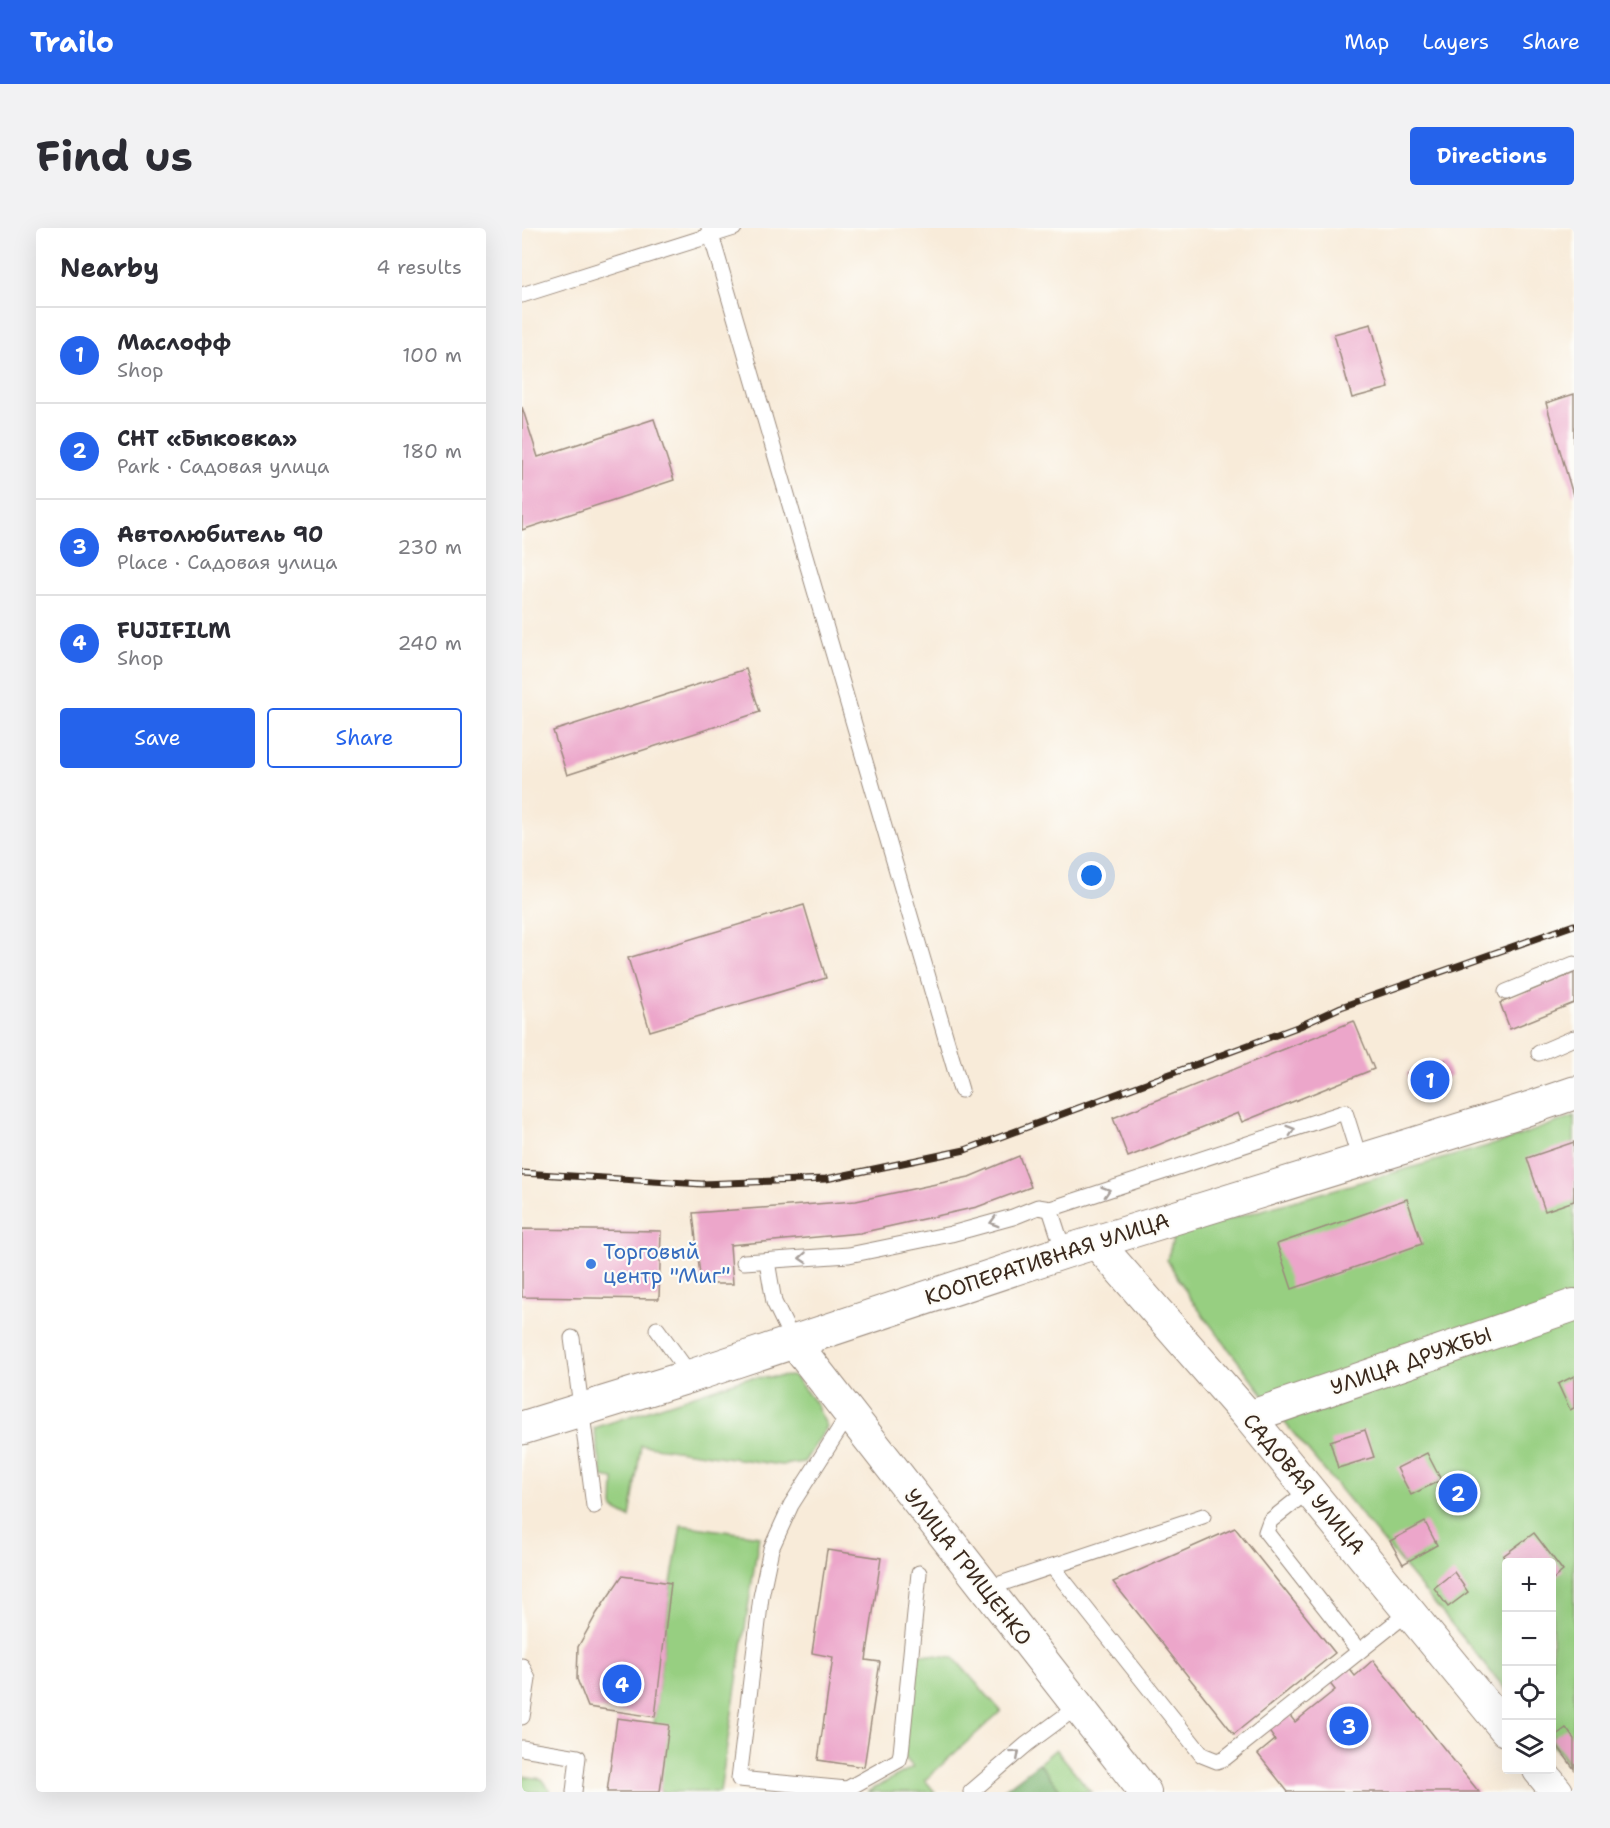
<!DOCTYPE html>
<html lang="en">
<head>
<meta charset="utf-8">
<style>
  :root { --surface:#fff; --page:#f2f2f3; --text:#2b2b33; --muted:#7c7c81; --line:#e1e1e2; --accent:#2563eb }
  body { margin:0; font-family:"Shantell Sans",sans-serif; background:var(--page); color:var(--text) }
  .controls { position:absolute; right:18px; bottom:18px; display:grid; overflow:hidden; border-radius:6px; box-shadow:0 6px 24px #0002 }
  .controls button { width:54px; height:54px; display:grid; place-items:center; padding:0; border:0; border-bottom:2px solid var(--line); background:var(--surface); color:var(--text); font:30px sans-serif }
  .you { position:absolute; left:570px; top:648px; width:21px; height:21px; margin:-15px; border:4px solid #fff; border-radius:50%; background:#1a73e8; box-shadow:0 0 0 9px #1a73e833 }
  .badge { display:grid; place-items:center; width:39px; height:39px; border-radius:50%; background:var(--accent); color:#fff; font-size:20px; font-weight:700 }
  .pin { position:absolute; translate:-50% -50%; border:3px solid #fff; box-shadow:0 2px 6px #0006 }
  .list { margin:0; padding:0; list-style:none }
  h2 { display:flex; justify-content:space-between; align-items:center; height:78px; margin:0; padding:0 24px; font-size:26px }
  h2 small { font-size:20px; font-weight:400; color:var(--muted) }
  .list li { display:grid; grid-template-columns:39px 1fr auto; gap:18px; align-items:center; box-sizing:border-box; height:96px; padding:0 24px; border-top:2px solid var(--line) }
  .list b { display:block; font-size:22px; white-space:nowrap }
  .list p { margin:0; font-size:20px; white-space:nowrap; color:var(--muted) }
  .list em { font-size:20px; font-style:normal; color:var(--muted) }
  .actions { display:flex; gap:12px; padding:18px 24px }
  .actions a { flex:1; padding:14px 0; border:2px solid var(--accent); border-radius:6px; text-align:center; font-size:21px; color:var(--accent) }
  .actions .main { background:var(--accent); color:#fff }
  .icon { flex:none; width:33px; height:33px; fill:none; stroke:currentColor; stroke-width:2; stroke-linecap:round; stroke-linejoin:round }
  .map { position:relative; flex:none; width:1052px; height:1564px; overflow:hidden; border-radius:6px }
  header { display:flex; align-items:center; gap:36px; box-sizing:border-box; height:84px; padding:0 30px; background:var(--accent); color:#fff }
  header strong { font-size:28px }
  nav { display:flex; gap:33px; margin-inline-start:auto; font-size:21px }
  .intro { display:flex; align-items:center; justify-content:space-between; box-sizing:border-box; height:144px; padding:0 36px }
  h1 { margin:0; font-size:42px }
  .button { padding:15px 27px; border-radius:6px; background:var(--accent); color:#fff; font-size:21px; font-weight:700 }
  main { display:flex; gap:36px; padding:0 36px }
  aside { flex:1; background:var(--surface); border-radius:6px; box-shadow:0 6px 24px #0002 }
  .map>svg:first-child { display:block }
  .green { fill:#97cf81; stroke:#697c50; stroke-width:1.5 }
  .forest { fill:#79b26f; stroke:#5a6e46; stroke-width:1.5 }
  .building { fill:#eca6ca }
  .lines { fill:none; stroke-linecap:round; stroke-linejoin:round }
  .service-casing { stroke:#9a8a7c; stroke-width:17 }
  .minor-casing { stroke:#9a8a7c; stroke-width:34 }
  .secondary-casing { stroke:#9a8a7c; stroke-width:35 }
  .service { stroke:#fff; stroke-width:15 }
  .minor { stroke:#fff; stroke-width:32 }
  .secondary { stroke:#fff; stroke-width:33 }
  .rail-casing { stroke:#3b2a1e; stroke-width:7 }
  .rail { stroke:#fdfcf7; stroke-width:4.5; stroke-dasharray:14; stroke-linecap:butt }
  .oneway { stroke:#a79f9a }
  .shop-dot { fill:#3f7fe0; stroke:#fdfcf7; stroke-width:2 }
  .labels { text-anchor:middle; stroke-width:4.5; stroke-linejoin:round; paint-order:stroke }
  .shop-label { font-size:21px; fill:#366cbe; stroke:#fdfcf7; text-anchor:start }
  .street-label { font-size:21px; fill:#3b2a1e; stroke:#fdfcf7 }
</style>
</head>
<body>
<header>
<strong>Trailo</strong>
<nav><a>Map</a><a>Layers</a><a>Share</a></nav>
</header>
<div class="intro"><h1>Find us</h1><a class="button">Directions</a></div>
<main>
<aside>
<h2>Nearby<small>4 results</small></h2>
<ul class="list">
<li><span class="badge">1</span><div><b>Маслофф</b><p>Shop</p></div><em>100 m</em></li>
<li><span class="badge">2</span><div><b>СНТ «Быковка»</b><p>Park · Садовая улица</p></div><em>180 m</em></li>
<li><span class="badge">3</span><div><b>Автолюбитель 90</b><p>Place · Садовая улица</p></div><em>230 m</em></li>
<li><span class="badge">4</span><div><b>FUJIFILM</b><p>Shop</p></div><em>240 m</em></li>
</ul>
<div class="actions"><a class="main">Save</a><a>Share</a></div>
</aside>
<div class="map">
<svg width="1052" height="1564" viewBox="0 0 1052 1564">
  <rect width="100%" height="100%" fill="#fdfcf7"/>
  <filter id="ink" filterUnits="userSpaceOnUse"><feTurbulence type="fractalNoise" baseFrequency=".0167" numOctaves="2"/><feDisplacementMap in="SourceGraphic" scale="12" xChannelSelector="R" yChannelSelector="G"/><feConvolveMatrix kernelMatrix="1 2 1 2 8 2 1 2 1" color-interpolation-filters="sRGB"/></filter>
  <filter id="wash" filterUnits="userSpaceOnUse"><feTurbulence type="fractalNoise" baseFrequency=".008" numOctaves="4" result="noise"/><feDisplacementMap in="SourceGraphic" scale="24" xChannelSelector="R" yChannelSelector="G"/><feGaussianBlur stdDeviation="1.35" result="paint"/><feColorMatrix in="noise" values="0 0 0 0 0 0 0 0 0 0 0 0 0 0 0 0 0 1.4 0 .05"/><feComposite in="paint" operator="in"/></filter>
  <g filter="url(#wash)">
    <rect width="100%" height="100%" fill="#f8ebd9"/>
    <g class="green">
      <path d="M1052,888V1543L1030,1516V1334H984V1462L763,1195L668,1070L645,1032L652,1007L983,913Z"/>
      <path d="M272,1148L294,1176L305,1199L282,1234L259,1237L119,1217L108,1290L91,1281L92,1251L81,1249L72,1200L224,1150Z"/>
      <path d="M159,1297L237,1308L198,1564H138L132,1495L149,1355Z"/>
      <path d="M390,1425L431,1429L479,1483L403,1552L413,1564H345L391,1539L379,1525Z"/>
      <path d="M534,1521L569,1564H540L517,1535Z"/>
      <path d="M0,1548L20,1551L27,1560V1564H0Z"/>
    </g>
    <path class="forest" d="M517,1535L540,1564H479Z"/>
    <g id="blocks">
      <g class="building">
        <path d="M849,96L867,160L830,170L812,106Z"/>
        <path d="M1052,166V267H1051L1024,175Z"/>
        <path d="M0,179L16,229L132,191L152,252L0,302Z"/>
        <path d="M224,441L238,484L45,547L31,503Z"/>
        <path d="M282,677L304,750L128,803L106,730Z"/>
        <path d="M1052,745V775L988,801L978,775Z"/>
        <path d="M832,793L852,841L720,894L716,885L606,929L591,890Z"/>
        <path d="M923,832L929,848L890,862L885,845Z"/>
        <path d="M1052,914V973L1023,983L1005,930Z"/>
        <path d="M497,928L509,959L455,979L338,1005L208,1017L211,1056H179L171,985L334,973L447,949Z"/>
        <path d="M885,971L900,1016L770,1061L755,1016Z"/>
        <path d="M0,1001L139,1003L137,1071L0,1069Z"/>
        <path d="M1052,1148V1180L1048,1182L1036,1156Z"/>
        <path d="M843,1202L852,1229L816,1240L808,1213Z"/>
        <path d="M905,1225L919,1252L889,1267L875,1240Z"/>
        <path d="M903,1294L915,1317L881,1336L868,1313Z"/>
        <path d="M713,1300L813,1425L712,1506L591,1354Z"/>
        <path d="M1012,1305L1041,1343L1030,1352V1334H985L981,1328Z"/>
        <path d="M305,1322L359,1330L344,1432L358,1434L342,1539L296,1532L311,1429L290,1425Z"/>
        <path d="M932,1344L946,1364L926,1379L912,1360Z"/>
        <path d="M100,1348L149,1355L133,1489L66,1479L55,1451L56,1419L75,1385Z"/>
        <path d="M851,1432L957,1564H766L736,1526L753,1512L746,1502L766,1485L773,1494L813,1462L806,1453L825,1438L833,1448Z"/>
        <path d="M95,1490L147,1497L138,1564H85Z"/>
        <path d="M1044,1500L1052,1511V1541L1030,1510Z"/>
      </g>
    </g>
  </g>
  <g filter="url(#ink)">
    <use href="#blocks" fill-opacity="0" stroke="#9a8a7c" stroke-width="1.5"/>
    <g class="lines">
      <defs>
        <g id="service">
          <path d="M187,0L439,862"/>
          <path d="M0,67L212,0"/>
          <path d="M984,764L1052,736"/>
          <path d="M1017,825L1052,810"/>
          <path d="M528,981L542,1024"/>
          <path d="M245,1033L252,1074L271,1113"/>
          <path d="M222,1034L327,1027L429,1006L491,989L516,979L528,981L823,884L838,932"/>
          <path d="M135,1101L169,1148"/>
          <path d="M50,1110L72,1278"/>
          <path d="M327,1186L269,1277L249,1321L239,1369L217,1551L325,1561L377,1532L379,1525L397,1345"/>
          <path d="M787,1262L748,1293L744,1304L837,1423"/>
          <path d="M530,1338L680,1527L695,1533L703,1530L888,1383"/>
          <path d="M463,1361L681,1288"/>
          <path d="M0,1438L6,1451L0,1489"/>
          <path d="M0,1520L56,1529L52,1564"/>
          <path d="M449,1564L505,1516L555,1479"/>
        </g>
        <g id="minor">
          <path d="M574,1014L727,1189L984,1502"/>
          <path d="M271,1113L623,1564"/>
          <path d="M727,1189L1052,1077"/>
          <path d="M1017,1542L1035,1564"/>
        </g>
        <path id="secondary" d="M0,1200L169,1148L542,1024L1002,882L1052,865"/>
      </defs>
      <use href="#service" class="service-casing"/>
      <use href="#minor" class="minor-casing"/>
      <use href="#secondary" class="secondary-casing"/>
      <use href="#service" class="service"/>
      <use href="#minor" class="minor"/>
      <use href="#secondary" class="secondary"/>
      <defs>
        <path id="rail" d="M0,945L180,956L304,951L443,922L778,798L819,779L1052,697"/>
      </defs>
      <use href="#rail" class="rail-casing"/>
      <use href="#rail" class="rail"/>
    </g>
    <defs><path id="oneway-chevron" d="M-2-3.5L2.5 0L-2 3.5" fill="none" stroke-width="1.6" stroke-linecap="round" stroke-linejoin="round" transform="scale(1.5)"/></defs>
    <g class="oneway">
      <use href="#oneway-chevron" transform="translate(769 902) rotate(-18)"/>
      <use href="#oneway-chevron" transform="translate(584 963) rotate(-18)"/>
      <use href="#oneway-chevron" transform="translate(472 994) rotate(164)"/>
      <use href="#oneway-chevron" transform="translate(281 1030) rotate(176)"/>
      <use href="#oneway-chevron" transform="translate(494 1526) rotate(-41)"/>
    </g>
  </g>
  <circle class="shop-dot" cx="69" cy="1036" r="6"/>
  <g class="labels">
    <g class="shop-label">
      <text x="81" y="1031">Торговый<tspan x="81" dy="24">центр "Миг"</tspan></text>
    </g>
    <g class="street-label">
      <text transform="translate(525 1031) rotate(-18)" y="7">КООПЕРАТИВНАЯ УЛИЦА</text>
      <text transform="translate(889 1133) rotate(-19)" y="7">УЛИЦА ДРУЖБЫ</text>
      <text transform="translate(782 1256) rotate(50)" y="7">САДОВАЯ УЛИЦА</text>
      <text transform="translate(446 1339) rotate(52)" y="7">УЛИЦА ГРИЩЕНКО</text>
    </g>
  </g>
</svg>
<div class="controls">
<button>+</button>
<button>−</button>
<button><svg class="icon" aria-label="locate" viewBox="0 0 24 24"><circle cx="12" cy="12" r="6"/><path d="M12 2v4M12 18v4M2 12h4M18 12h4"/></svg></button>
<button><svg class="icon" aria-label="layers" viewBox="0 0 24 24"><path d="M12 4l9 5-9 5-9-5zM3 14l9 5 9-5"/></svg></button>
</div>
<div class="you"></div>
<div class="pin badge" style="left:908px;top:852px">1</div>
<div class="pin badge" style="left:936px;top:1265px">2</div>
<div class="pin badge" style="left:827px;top:1498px">3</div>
<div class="pin badge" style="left:100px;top:1456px">4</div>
</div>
</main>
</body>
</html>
